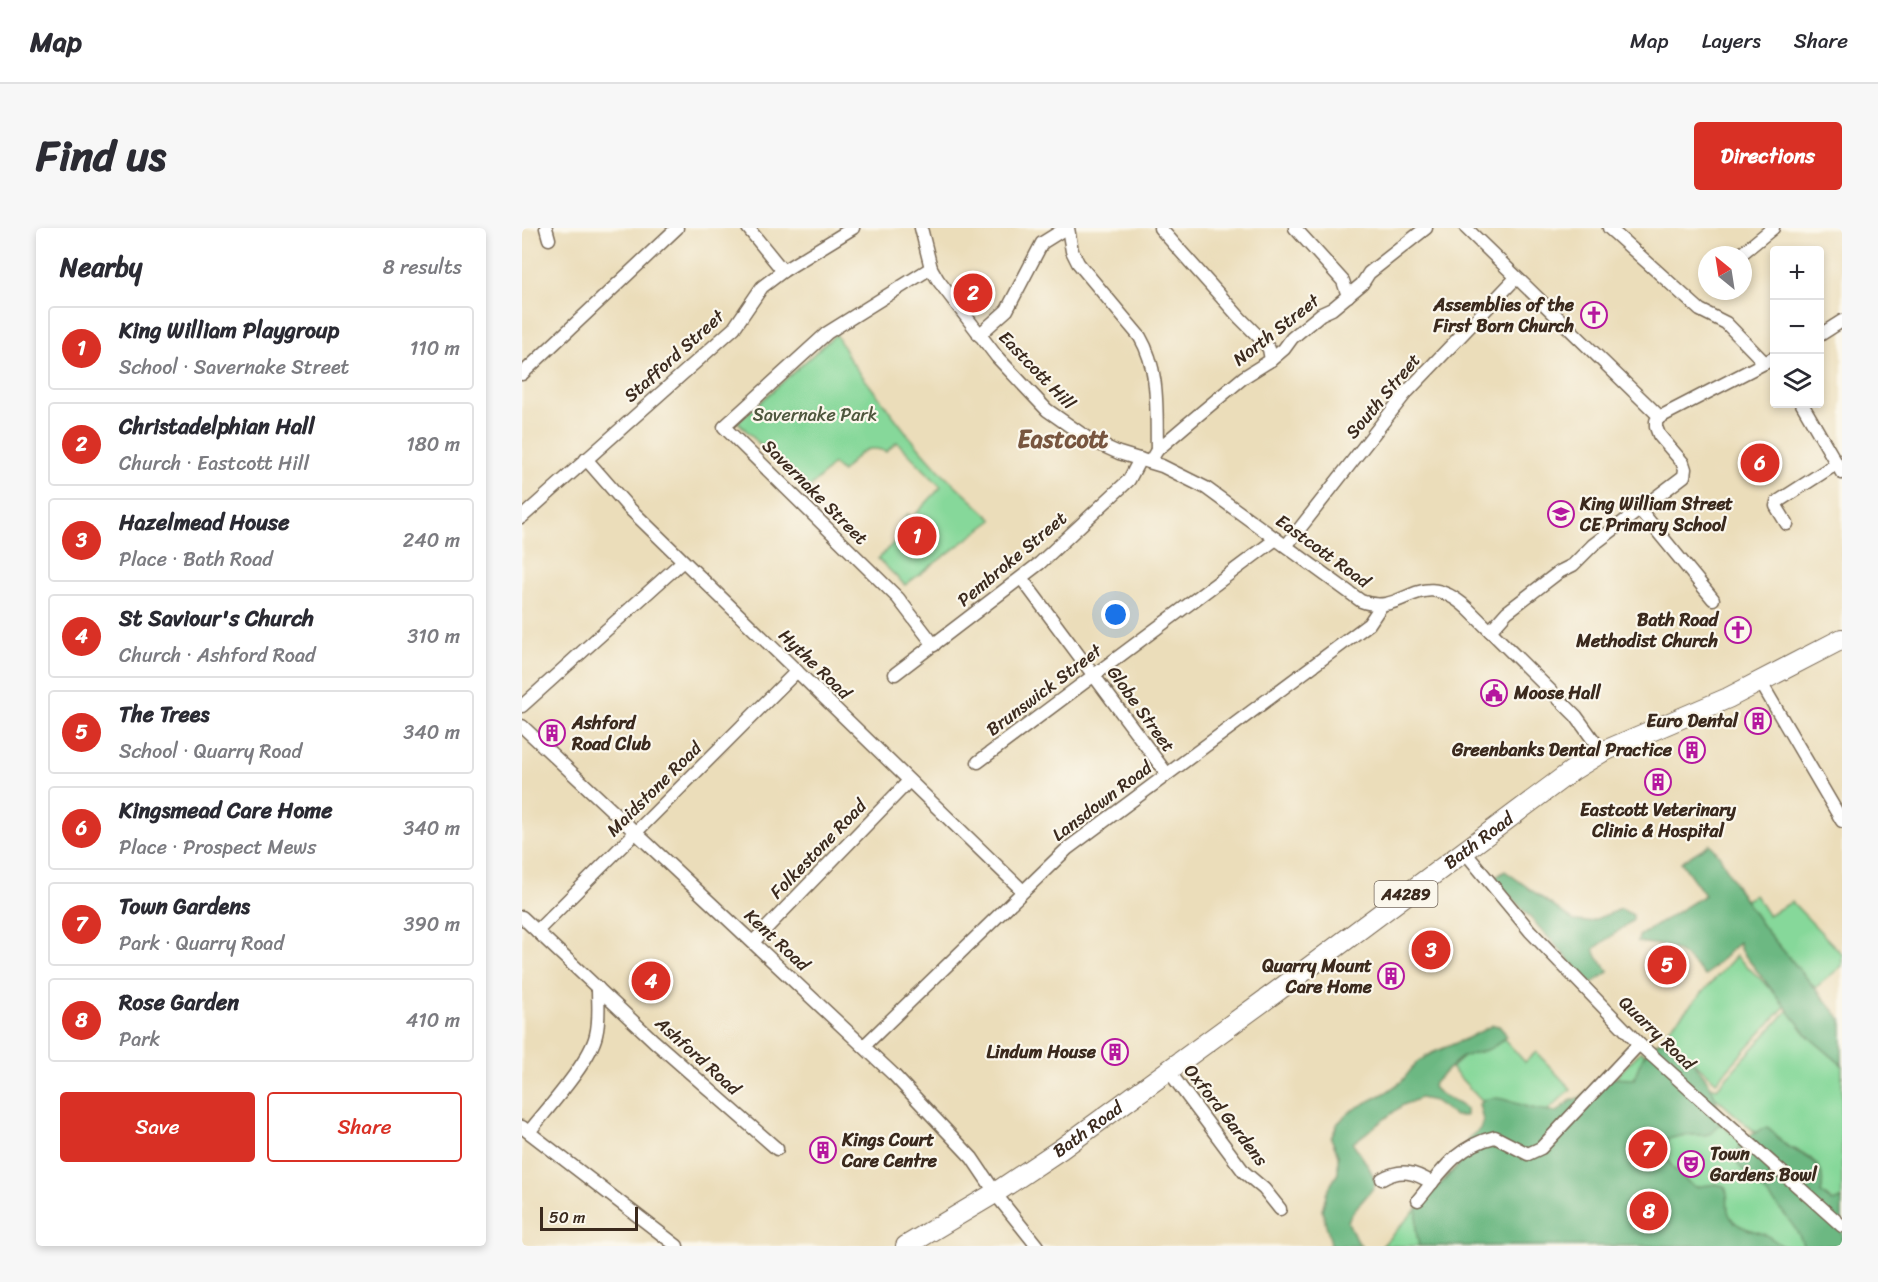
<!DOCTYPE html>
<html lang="en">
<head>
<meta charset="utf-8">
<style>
  :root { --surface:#fff; --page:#f7f7f7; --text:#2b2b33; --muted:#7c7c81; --line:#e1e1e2; --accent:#d93025 }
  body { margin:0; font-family:Sriracha,sans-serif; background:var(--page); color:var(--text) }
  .controls { position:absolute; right:18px; top:18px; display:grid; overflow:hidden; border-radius:6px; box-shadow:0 3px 9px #0003 }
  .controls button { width:54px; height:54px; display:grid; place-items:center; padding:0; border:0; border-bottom:2px solid var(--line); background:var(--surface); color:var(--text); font:30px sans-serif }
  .compass { position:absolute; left:1176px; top:18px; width:54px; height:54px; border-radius:50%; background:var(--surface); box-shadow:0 3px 9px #0003; rotate:330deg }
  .scale { position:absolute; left:18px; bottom:15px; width:98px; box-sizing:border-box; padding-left:6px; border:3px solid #3b2a1e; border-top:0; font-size:16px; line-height:21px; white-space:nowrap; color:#3b2a1e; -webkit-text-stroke:4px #fbf7ec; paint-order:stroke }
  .you { position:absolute; left:594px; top:387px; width:21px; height:21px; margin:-15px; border:4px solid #fff; border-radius:50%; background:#1a73e8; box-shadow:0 0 0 9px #1a73e833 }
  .badge { display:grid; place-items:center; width:39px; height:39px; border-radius:50%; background:var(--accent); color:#fff; font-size:20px; font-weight:700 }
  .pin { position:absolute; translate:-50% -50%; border:3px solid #fff; box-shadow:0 2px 6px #0006 }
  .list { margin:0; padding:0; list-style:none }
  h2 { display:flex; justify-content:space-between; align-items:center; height:78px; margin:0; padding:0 24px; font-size:26px }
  h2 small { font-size:20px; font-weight:400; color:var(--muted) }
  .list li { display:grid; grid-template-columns:39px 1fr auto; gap:18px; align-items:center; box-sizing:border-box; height:84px; margin:0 12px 12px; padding:0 12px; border:2px solid var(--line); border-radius:6px }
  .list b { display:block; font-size:22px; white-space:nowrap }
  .list p { margin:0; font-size:20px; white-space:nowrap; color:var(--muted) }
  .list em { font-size:20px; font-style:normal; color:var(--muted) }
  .actions { display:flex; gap:12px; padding:18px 24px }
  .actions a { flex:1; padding:14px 0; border:2px solid var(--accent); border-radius:6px; text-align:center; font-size:21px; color:var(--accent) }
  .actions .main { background:var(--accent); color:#fff }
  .icon { flex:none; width:33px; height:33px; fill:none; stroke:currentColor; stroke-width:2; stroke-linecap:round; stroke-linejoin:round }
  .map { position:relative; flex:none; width:1320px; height:1018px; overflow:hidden; border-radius:6px }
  header { display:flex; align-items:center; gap:36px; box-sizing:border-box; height:84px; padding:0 30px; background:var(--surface); border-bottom:2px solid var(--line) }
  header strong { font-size:28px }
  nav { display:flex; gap:33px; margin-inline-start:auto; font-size:21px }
  .intro { display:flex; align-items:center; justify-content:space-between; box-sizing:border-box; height:144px; padding:0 36px }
  h1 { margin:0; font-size:42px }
  .button { padding:15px 27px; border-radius:6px; background:var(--accent); color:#fff; font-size:21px; font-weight:700 }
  main { display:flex; gap:36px; padding:0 36px }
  aside { flex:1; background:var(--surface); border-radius:6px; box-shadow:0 3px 9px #0003 }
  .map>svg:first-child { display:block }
  .green { fill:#86d89a; stroke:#60815c; stroke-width:1.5 }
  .forest { fill:#6cb882; stroke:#547150; stroke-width:1.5 }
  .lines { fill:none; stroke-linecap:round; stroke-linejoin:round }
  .street-casing { stroke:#796955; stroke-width:15 }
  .primary-casing { stroke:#796955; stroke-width:22 }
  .street { stroke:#fff; stroke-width:12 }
  .primary { stroke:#fff; stroke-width:20 }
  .labels { text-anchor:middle; stroke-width:4.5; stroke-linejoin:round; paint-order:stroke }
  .shield { fill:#fbf7ec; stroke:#75685c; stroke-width:1.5 }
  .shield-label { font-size:16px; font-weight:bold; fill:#3b2a1e }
  .poi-label { font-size:18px; font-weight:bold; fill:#3b2a1e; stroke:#fbf7ec; text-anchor:end }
  .street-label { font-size:18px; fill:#3b2a1e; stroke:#fbf7ec }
  .park-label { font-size:18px; fill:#4e563d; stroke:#fbf7ec }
  .district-label { font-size:24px; font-weight:bold; fill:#785640; stroke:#fbf7ec }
</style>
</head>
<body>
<header>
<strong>Map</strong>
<nav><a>Map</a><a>Layers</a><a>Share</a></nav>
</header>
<div class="intro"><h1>Find us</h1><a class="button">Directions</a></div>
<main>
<aside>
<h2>Nearby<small>8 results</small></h2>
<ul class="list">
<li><span class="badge">1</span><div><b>King William Playgroup</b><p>School · Savernake Street</p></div><em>110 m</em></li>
<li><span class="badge">2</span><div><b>Christadelphian Hall</b><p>Church · Eastcott Hill</p></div><em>180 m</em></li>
<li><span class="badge">3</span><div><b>Hazelmead House</b><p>Place · Bath Road</p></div><em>240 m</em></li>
<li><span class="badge">4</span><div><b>St Saviour's Church</b><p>Church · Ashford Road</p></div><em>310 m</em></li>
<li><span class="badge">5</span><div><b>The Trees</b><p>School · Quarry Road</p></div><em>340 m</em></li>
<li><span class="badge">6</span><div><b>Kingsmead Care Home</b><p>Place · Prospect Mews</p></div><em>340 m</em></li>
<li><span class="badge">7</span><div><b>Town Gardens</b><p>Park · Quarry Road</p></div><em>390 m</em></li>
<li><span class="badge">8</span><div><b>Rose Garden</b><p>Park</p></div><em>410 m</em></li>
</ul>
<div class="actions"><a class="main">Save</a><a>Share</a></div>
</aside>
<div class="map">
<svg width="1320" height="1018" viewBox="0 0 1320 1018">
  <rect width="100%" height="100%" fill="#fbf7ec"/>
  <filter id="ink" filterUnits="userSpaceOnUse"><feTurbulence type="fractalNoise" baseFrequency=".0167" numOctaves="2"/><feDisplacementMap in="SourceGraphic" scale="12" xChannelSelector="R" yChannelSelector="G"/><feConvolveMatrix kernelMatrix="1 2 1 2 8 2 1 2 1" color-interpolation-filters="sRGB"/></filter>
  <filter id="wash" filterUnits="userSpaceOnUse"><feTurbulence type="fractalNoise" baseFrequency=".008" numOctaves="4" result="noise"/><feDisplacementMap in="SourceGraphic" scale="24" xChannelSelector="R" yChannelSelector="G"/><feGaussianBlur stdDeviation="1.35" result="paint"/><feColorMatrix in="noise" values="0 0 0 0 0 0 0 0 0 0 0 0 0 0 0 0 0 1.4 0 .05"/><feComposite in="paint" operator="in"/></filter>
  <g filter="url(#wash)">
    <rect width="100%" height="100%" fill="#ebddba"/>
    <g class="green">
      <path d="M314,106L328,132L387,208L417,242L471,292L383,357L356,331L383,303L378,295L386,286L390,290L419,259L375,214L364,224C341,214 335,229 320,244L311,236L284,264L216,194Z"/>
      <path d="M1233,667L1246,687L1270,674L1320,726V738L1293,760L1242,700L1223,672Z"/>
      <path d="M1214,728L1265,776L1194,854L1142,806Z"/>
      <path d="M1266,782L1286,808L1320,837V971L1311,974L1299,964C1304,945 1295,932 1277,923C1272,921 1267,920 1264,917C1254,909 1256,904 1242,901L1234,905L1192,868L1188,858L1195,860Z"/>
      <path d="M972,800L1003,834L1014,824L1049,861L995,911L929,840Z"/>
      <path d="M1119,823L1320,1006V1018H860L952,919L1016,930Z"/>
    </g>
    <g class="forest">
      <path d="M1188,616L1197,627L1217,663L1242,700L1320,792V837L1286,808L1218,721L1217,714L1183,748C1159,721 1152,718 1116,714L1117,708L1183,667L1159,634Z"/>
      <path d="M983,643L1052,693L1066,694L1099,681L1111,687V692L1072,721L1075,729L1087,743L1069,756L972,650Z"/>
      <path d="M971,797L977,798L983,805L984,808C969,825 959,822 941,829C933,833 919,848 912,855L911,859C919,870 933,872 944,881V888H933L912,873L898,870L881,877L831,915C837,925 853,945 853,956C853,962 829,981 826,994L834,1012L840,1018H807L809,1015L800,982L805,963L816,945V927L809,910L816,895L830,882L863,865L880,853L895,834L910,825L946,810Z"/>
      <path d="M1142,812C1160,821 1179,840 1189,859C1195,870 1196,883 1199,895C1185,913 1183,905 1164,907C1158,908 1151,910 1145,911C1138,932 1157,948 1173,959L1194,956L1202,958C1209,969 1203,976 1207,986C1213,1001 1233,1002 1244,1007C1250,1010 1255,1015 1261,1018H897L894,1003L895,982L939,934L948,909L958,901L961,892L957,876C970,863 991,875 1006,879C1015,882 1026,882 1035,884L1048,873L1059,869L1089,850L1112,851C1117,836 1124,816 1142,812Z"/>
      <path d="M1245,899C1254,904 1258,915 1266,919C1288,931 1306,935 1299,965L1310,974L1320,971V1018H1281C1279,999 1232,952 1216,937C1211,914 1226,907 1245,899Z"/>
    </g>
  </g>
  <g filter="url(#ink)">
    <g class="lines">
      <defs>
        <g id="street">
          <path d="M24,0L27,11"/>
          <path d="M226,0L261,43"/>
          <path d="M399,0L409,40L416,52L475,129L525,182L568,212L597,225L640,238L684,260L839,373C884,390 895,336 945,380L1054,488L1080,524"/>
          <path d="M546,0L550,23L556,35L618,109C638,143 634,184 635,222"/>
          <path d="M638,0L718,90L741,113L747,121L749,132"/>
          <path d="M773,0L821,53L826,68"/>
          <path d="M944,0L1138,189"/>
          <path d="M1087,0L1178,82L1204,95L1243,135"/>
          <path d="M1218,27L1251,0"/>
          <path d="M409,40L305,105L202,199L376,370L412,417"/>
          <path d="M457,107L485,82L520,15L544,0"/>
          <path d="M1298,107L1320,93"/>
          <path d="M0,146L155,0"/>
          <path d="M1280,176L1320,245"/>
          <path d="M1138,189L1252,130"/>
          <path d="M64,231L106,279L501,663"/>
          <path d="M628,234L635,222L663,198L722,149L749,132L762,121L770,110L799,86L810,81L840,56L847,45L904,0"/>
          <path d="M1118,282L1191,371"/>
          <path d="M0,289L212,100L240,59L261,43L331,0"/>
          <path d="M1265,296L1254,278L1255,274L1314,236"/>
          <path d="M764,318L883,166L994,50"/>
          <path d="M500,351L645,546"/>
          <path d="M968,403L985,384L1037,344L1051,337L1071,317L1162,248L1163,241L1161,235L1137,207L1134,199V193L1138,189"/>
          <path d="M373,446L518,335L607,252L618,231"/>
          <path d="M1238,453L1320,593"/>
          <path d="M0,478L161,333"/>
          <path d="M0,498L372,847L450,930L479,973L515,1018"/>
          <path d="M456,534L754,311"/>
          <path d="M942,623L1008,703L1117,816L1320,998"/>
          <path d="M0,689L132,813L255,921"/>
          <path d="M15,703L275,443"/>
          <path d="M231,714L387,553"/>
          <path d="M342,818L545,621L847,396L859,378"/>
          <path d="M646,842L722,944L742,961L758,981"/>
          <path d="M0,899L155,1018"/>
          <path d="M7,904C25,881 68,834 74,807C78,792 76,776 76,760"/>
          <path d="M860,951C879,940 893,944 910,955"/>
          <path d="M896,972C920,943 935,918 973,909L1006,926L1019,920L1117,816"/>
        </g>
        <g id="primary">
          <path id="s1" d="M384,1018L473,965L539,921L754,764L1051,542L1080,524L1206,470L1320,411"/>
        </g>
      </defs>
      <use href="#street" class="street-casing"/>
      <use href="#primary" class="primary-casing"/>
      <use href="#street" class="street"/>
      <use href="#primary" class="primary"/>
    </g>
  </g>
  <defs>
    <symbol id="church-ring" viewBox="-11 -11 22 22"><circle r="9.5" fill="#fbf7ec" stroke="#b5179e" stroke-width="1.5"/><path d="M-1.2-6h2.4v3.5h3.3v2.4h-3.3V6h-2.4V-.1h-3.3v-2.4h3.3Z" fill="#b5179e"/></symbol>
    <symbol id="school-ring" viewBox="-11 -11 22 22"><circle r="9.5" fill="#fbf7ec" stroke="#b5179e" stroke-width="1.5"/><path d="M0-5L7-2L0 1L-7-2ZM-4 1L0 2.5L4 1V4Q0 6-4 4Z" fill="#b5179e"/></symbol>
    <symbol id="civic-ring" viewBox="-11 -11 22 22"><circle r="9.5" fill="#fbf7ec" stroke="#b5179e" stroke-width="1.5"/><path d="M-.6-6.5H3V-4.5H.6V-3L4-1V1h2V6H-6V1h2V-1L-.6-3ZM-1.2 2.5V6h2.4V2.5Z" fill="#b5179e"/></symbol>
    <symbol id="building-ring" viewBox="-11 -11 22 22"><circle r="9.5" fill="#fbf7ec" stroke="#b5179e" stroke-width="1.5"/><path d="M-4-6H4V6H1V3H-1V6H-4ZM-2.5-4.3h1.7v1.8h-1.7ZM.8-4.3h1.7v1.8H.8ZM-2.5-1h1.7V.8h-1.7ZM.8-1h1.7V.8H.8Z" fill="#b5179e"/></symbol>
    <symbol id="theatre-ring" viewBox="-11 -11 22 22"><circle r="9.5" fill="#fbf7ec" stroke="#b5179e" stroke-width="1.5"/><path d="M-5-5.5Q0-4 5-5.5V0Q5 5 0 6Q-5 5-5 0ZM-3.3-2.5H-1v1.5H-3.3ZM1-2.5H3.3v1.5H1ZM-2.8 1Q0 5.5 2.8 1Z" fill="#b5179e"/></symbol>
  </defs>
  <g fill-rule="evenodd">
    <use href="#church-ring" x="1057" y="72" width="30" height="30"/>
    <use href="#school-ring" x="1024" y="271" width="30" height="30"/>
    <use href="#church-ring" x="1201" y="387" width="30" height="30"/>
    <use href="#civic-ring" x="957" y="450" width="30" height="30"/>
    <use href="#building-ring" x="1221" y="478" width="30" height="30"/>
    <use href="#building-ring" x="15" y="490" width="30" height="30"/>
    <use href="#building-ring" x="1155" y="507" width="30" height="30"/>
    <use href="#building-ring" x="1121" y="539" width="30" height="30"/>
    <use href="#building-ring" x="854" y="733" width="30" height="30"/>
    <use href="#building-ring" x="578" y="809" width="30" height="30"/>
    <use href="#building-ring" x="286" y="907" width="30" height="30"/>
    <use href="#theatre-ring" x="1154" y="921" width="30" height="30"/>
  </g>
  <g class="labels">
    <rect class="shield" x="852.5" y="653" width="63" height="26" rx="4.5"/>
    <g class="shield-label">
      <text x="884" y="672">A4289</text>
    </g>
    <g class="poi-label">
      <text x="1052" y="83">Assemblies of the<tspan x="1052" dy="21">First Born Church</tspan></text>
      <text x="1058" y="282" text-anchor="start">King William Street<tspan x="1058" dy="21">CE Primary School</tspan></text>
      <text x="1196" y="398">Bath Road<tspan x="1196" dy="21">Methodist Church</tspan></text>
      <text x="992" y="471" text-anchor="start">Moose Hall</text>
      <text x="1216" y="499">Euro Dental</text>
      <text x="50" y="501" text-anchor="start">Ashford<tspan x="50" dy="21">Road Club</tspan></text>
      <text x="1150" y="528">Greenbanks Dental Practice</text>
      <text x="1136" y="588" text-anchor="middle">Eastcott Veterinary<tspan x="1136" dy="21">Clinic &amp; Hospital</tspan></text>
      <text x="850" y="744">Quarry Mount<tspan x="850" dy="21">Care Home</tspan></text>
      <text x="574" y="830">Lindum House</text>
      <text x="320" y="918" text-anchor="start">Kings Court<tspan x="320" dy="21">Care Centre</tspan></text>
      <text x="1188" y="932" text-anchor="start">Town<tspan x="1188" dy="21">Gardens Bowl</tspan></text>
    </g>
    <g class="street-label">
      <text transform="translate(754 102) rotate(-38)" y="6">North Street</text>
      <text transform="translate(152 128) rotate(-42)" y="6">Stafford Street</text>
      <text transform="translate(515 142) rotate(46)" y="6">Eastcott Hill</text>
      <text transform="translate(861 168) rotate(-50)" y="6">South Street</text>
      <text transform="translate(293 264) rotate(45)" y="6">Savernake Street</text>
      <text transform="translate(801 323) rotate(36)" y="6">Eastcott Road</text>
      <text transform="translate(490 331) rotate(-40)" y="6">Pembroke Street</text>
      <text transform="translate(293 436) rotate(44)" y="6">Hythe Road</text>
      <text transform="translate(522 462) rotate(-37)" y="6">Brunswick Street</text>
      <text transform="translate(619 481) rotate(54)" y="6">Globe Street</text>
      <text transform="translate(132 561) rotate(-45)" y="6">Maidstone Road</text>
      <text transform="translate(580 573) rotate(-37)" y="6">Lansdown Road</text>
      <text dy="6" stroke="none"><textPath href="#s1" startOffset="702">Bath Road</textPath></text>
      <text transform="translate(296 621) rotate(-46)" y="6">Folkestone Road</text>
      <text transform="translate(255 712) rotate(43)" y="6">Kent Road</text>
      <text transform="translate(1135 805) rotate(44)" y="6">Quarry Road</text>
      <text transform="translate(176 828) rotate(42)" y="6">Ashford Road</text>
      <text transform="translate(704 887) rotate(52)" y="6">Oxford Gardens</text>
      <text dy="6" stroke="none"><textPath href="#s1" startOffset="216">Bath Road</textPath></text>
    </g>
    <g class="park-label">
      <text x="293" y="193">Savernake Park</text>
    </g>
    <g class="district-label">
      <text x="541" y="219">Eastcott</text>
    </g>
  </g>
</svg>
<div class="controls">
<button>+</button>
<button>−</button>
<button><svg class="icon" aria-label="layers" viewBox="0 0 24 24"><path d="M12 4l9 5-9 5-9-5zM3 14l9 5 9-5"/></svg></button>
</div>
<svg class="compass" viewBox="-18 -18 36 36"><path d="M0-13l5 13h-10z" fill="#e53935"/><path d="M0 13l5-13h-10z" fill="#7c7c81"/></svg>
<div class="scale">50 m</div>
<div class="you"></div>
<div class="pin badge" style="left:395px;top:308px">1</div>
<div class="pin badge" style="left:451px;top:65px">2</div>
<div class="pin badge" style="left:909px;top:722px">3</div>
<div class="pin badge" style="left:129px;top:753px">4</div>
<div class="pin badge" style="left:1145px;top:737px">5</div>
<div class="pin badge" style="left:1238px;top:235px">6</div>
<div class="pin badge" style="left:1126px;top:921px">7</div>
<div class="pin badge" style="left:1127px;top:983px">8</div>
</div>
</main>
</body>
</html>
